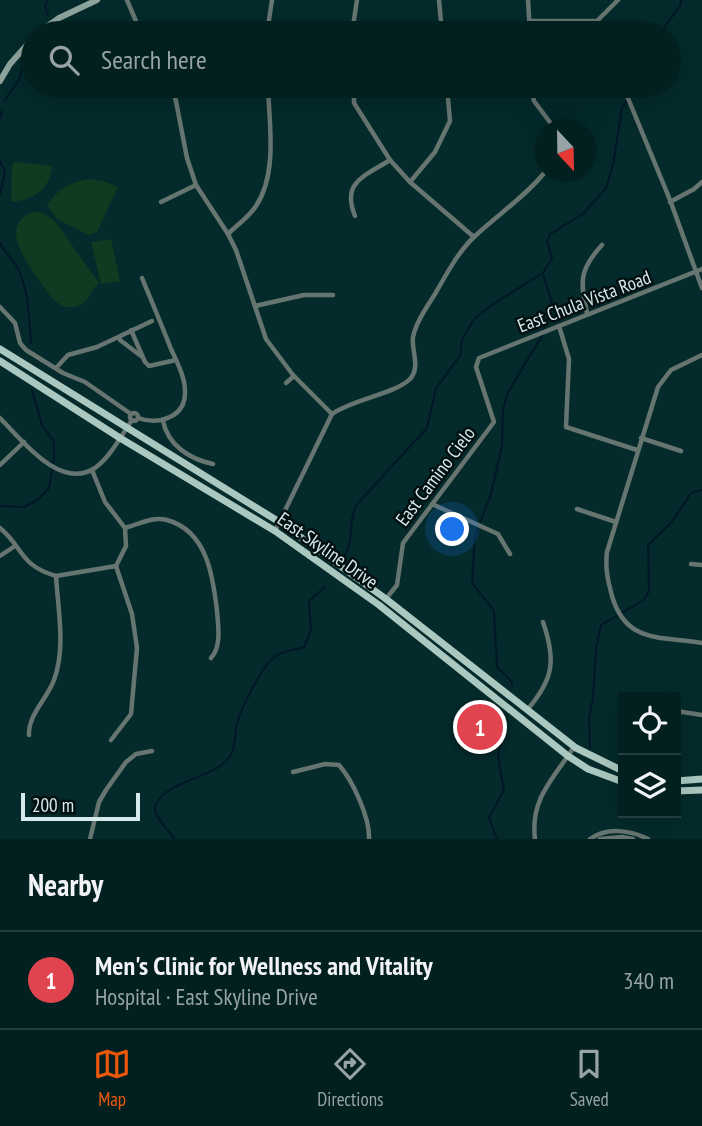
<!DOCTYPE html>
<html lang="en">
<head>
<meta charset="utf-8">
<style>
  :root { --surface:#032020; --page:#112d2d; --text:#f1f3f6; --muted:#97a3a5; --line:#243e3e; --accent:#ea580c }
  body { margin:0; font-family:"PT Sans Narrow",sans-serif; background:var(--page); color:var(--text) }
  .controls { position:absolute; right:21px; bottom:21px; display:grid; overflow:hidden; border-radius:0px; box-shadow:0 7px 28px #0002 }
  .controls button { width:63px; height:63px; display:grid; place-items:center; padding:0; border:0; border-bottom:2px solid var(--line); background:var(--surface); color:var(--text); font:35px sans-serif }
  .compass { position:absolute; left:534px; top:119px; width:63px; height:63px; border-radius:50%; background:var(--surface); box-shadow:0 7px 28px #0002; rotate:158deg }
  .scale { position:absolute; left:21px; bottom:18px; width:119px; box-sizing:border-box; padding-left:7px; border:4px solid #d7eaeb; border-top:0; font-size:19px; line-height:24px; white-space:nowrap; color:#d7eaeb; -webkit-text-stroke:5px #031011; paint-order:stroke }
  .you { position:absolute; left:453px; top:530px; width:24px; height:24px; margin:-18px; border:5px solid #fff; border-radius:50%; background:#1a73e8; box-shadow:0 0 0 10px #1a73e833 }
  .badge { display:grid; place-items:center; width:46px; height:46px; border-radius:50%; background:var(--accent); color:#fff; font-size:23px; font-weight:700 }
  .pin { position:absolute; translate:-50% -50%; border:4px solid #fff; box-shadow:0 2px 7px #0006 }
  .list { margin:0; padding:0; list-style:none }
  h2 { display:flex; justify-content:space-between; align-items:center; height:91px; margin:0; padding:0 28px; font-size:30px }
  h2 small { font-size:23px; font-weight:400; color:var(--muted) }
  .list li { display:grid; grid-template-columns:46px 1fr auto; gap:21px; align-items:center; box-sizing:border-box; height:98px; padding:0 28px; border-top:2px solid var(--line) }
  .list b { display:block; font-size:26px; white-space:nowrap }
  .list p { margin:0; font-size:23px; white-space:nowrap; color:var(--muted) }
  .list em { font-size:23px; font-style:normal; color:var(--muted) }
  .icon { flex:none; width:38px; height:38px; fill:none; stroke:currentColor; stroke-width:2; stroke-linecap:round; stroke-linejoin:round }
  .map { position:relative; flex:none; width:702px; height:839px; overflow:hidden }
  .search { position:absolute; background:var(--surface); box-shadow:0 7px 28px #0002; left:21px; right:21px; top:21px; height:77px; display:flex; align-items:center; gap:18px; box-sizing:border-box; padding:0 24px; border-radius:38px; color:var(--muted); font-size:26px }
  .sheet { height:189px; background:var(--surface) }
  nav { display:flex; justify-content:space-around; align-items:center; box-sizing:border-box; height:98px; border-top:2px solid var(--line); background:var(--surface); font-size:19px; color:var(--muted) }
  nav a { display:grid; justify-items:center; gap:4px }
  nav .on { color:var(--accent) }
  .map>svg:first-child { display:block }
  .pitch { fill:#0f3b21 }
  .lines { fill:none; stroke-linecap:round; stroke-linejoin:round }
  .stream { stroke:#001728; stroke-width:2 }
  .minor { stroke:#677571; stroke-width:4.5 }
  .secondary { stroke:#8da49d; stroke-width:6 }
  .primary { stroke:#aac8bf; stroke-width:7 }
  .labels { text-anchor:middle; stroke-width:5; stroke-linejoin:round; paint-order:stroke }
  .street-label { font-size:19px; fill:#d7eaeb; stroke:#031011 }
</style>
</head>
<body>
<div class="map">
<svg width="702" height="839" viewBox="0 0 702 839">
  <rect width="100%" height="100%" fill="#042a2b"/>
  <g class="pitch">
    <path d="M15,162L52,166C50,190 33,200 11,202L12,165Z"/>
    <path d="M90,179L103,181L118,187L97,232L89,235L58,220L47,205C58,189 71,181 90,179Z"/>
    <path d="M33,212H41L54,220L99,283C89,290 90,305 73,307C68,308 62,306 58,303C49,297 43,285 37,277C23,257 0,225 33,212Z"/>
    <path d="M111,239L120,281L101,284L91,242Z"/>
  </g>
  <g class="lines">
    <g class="stream">
      <path d="M47,0L45,6L48,15"/>
      <path d="M660,33L680,6L681,0"/>
      <path d="M5,100L19,80L24,62L33,48"/>
      <path d="M0,118L2,111"/>
      <path d="M0,161L5,172L0,194"/>
      <path d="M0,243C4,252 11,257 16,265C29,287 29,318 31,343"/>
      <path d="M543,274L552,303L544,329"/>
      <path d="M0,506L24,507L39,499L49,488L54,457V442L42,425L32,390"/>
      <path d="M344,557C355,540 347,520 358,503L427,428L436,388L460,356L462,340L474,319L493,304L543,273L552,258L547,241L550,234L583,214L606,188L613,165L622,108L638,86"/>
      <path d="M512,686V682L497,667L494,611L472,583L475,536L491,494L502,446L503,409L508,392L543,334"/>
      <path d="M590,748L589,718L593,699L596,648L601,625L644,600L649,591L648,545L671,523L691,493L702,490"/>
      <path d="M174,839C170,831 153,816 155,807C162,782 212,778 227,760C236,751 234,736 237,724C241,708 261,668 273,658C280,651 295,650 304,647L311,630L309,601L325,587"/>
      <path d="M497,839L489,818L504,790L498,757L502,736L499,722L502,714"/>
    </g>
    <g class="minor">
      <path d="M127,0L141,33"/>
      <path d="M439,0L442,33"/>
      <path d="M528,0L530,33"/>
      <path d="M530,21H597"/>
      <path d="M597,21L618,0"/>
      <path d="M597,21L602,33"/>
      <path d="M267,33L272,0"/>
      <path d="M352,33L357,0"/>
      <path d="M173,86L187,158L196,185L228,234L236,250L266,339L293,375L332,414"/>
      <path d="M354,86V103L390,160L410,182L474,237"/>
      <path d="M531,86L534,101L552,125L553,130"/>
      <path d="M623,86L670,200L702,288"/>
      <path d="M410,182L435,152L450,121L447,86"/>
      <path d="M161,202L196,185"/>
      <path d="M670,202L694,189L702,182"/>
      <path d="M355,216C341,182 365,176 390,160"/>
      <path d="M228,234C237,225 249,217 256,206C278,173 269,123 268,86"/>
      <path d="M255,306L304,295H333"/>
      <path d="M0,307L15,323L20,343L26,350L63,373L85,382L131,414"/>
      <path d="M587,313C580,282 579,270 602,245"/>
      <path d="M559,326L569,359L566,427L637,450"/>
      <path d="M131,330L145,362L149,366L176,360"/>
      <path d="M119,337L120,340L141,356"/>
      <path d="M702,355L671,370L658,387L607,552C605,569 608,581 612,596C626,644 661,636 702,643"/>
      <path d="M56,368L68,355L97,347L152,321"/>
      <path d="M286,383L294,376"/>
      <circle cx="134" cy="417" r="4"/>
      <path d="M0,418C21,439 60,491 95,468C111,456 121,436 132,420"/>
      <path d="M138,418C158,425 186,418 185,391C185,377 177,362 171,349C162,326 152,302 142,278"/>
      <path d="M163,421C168,445 189,459 213,464"/>
      <path d="M641,438L681,451"/>
      <path d="M0,465L24,442"/>
      <path d="M92,470L105,502L125,528L126,546L116,566"/>
      <path d="M432,504L498,534L510,554"/>
      <path d="M577,509L616,522"/>
      <path d="M0,528C24,548 19,565 56,576L116,566"/>
      <path d="M125,528C139,524 153,516 167,520C207,531 213,576 217,611C218,626 222,646 211,658"/>
      <path d="M275,531L332,414C353,399 395,394 410,379C421,367 411,350 413,337C416,322 427,307 435,294C446,275 458,252 474,237C497,215 525,197 545,172"/>
      <path d="M0,556L15,546"/>
      <path d="M691,564L702,565"/>
      <path d="M385,600L397,585L403,543L494,422L476,367L479,358L702,269"/>
      <path d="M527,710C554,679 556,660 543,622"/>
      <path d="M676,711L702,715"/>
      <path d="M29,735C28,715 47,699 54,680C66,648 58,610 56,576"/>
      <path d="M111,740L131,714L137,648L132,614L116,566"/>
      <path d="M293,772L325,764L339,765C353,781 370,818 369,839"/>
      <path d="M90,839L99,802L106,790L126,762L136,754L152,751"/>
      <path d="M535,839C530,799 553,779 574,747"/>
      <path d="M590,839C607,827 630,830 648,839"/>
      <path d="M600,839L622,837L633,839"/>
    </g>
    <g class="secondary">
      <path d="M38,33L59,18L97,0"/>
      <path d="M0,81L10,64L33,38"/>
    </g>
    <g class="primary">
      <path d="M0,349L281,523L386,599L576,748L623,771"/>
      <path d="M0,361L120,438L275,531L379,605L568,756L588,769L623,782"/>
      <path d="M676,781L702,779"/>
      <path d="M676,791L702,790"/>
    </g>
  </g>
  <g class="labels">
    <g class="street-label">
      <text transform="translate(584 301) rotate(-21)" y="7">East Chula Vista Road</text>
      <text transform="translate(435 476) rotate(-53)" y="7">East Camino Cielo</text>
      <text transform="translate(328 550) rotate(35)" y="7">East Skyline Drive</text>
    </g>
  </g>
</svg>
<div class="controls">
<button><svg class="icon" aria-label="locate" viewBox="0 0 24 24"><circle cx="12" cy="12" r="6"/><path d="M12 2v4M12 18v4M2 12h4M18 12h4"/></svg></button>
<button><svg class="icon" aria-label="layers" viewBox="0 0 24 24"><path d="M12 4l9 5-9 5-9-5zM3 14l9 5 9-5"/></svg></button>
</div>
<svg class="compass" viewBox="-18 -18 36 36"><path d="M0-13l5 13h-10z" fill="#e53935"/><path d="M0 13l5-13h-10z" fill="#97a3a5"/></svg>
<div class="scale">200 m</div>
<div class="you"></div>
<div class="pin badge" style="left:480px;top:727px;background:#e0444e">1</div>
<div class="search"><svg class="icon" aria-label="search" viewBox="0 0 24 24"><circle cx="10" cy="10" r="6"/><path d="M15 15l6 6"/></svg>Search here</div>
</div>
<section class="sheet">
<h2>Nearby<small></small></h2>
<ul class="list">
<li><span class="badge" style="background:#e0444e">1</span><div><b>Men's Clinic for Wellness and Vitality</b><p>Hospital · East Skyline Drive</p></div><em>340 m</em></li>
</ul>
</section>
<nav>
<a class="on"><svg class="icon" aria-label="map" viewBox="0 0 24 24"><path d="M3 6l6-2 6 2 6-2v14l-6 2-6-2-6 2zM9 4v14M15 6v14"/></svg>Map</a>
<a><svg class="icon" aria-label="directions" viewBox="0 0 24 24"><path d="M12 3l9 9-9 9-9-9zM9 14v-3h6M13 9l2 2-2 2"/></svg>Directions</a>
<a><svg class="icon" aria-label="saved" viewBox="0 0 24 24"><path d="M7 4h10v16l-5-4-5 4z"/></svg>Saved</a>
</nav>
</body>
</html>
